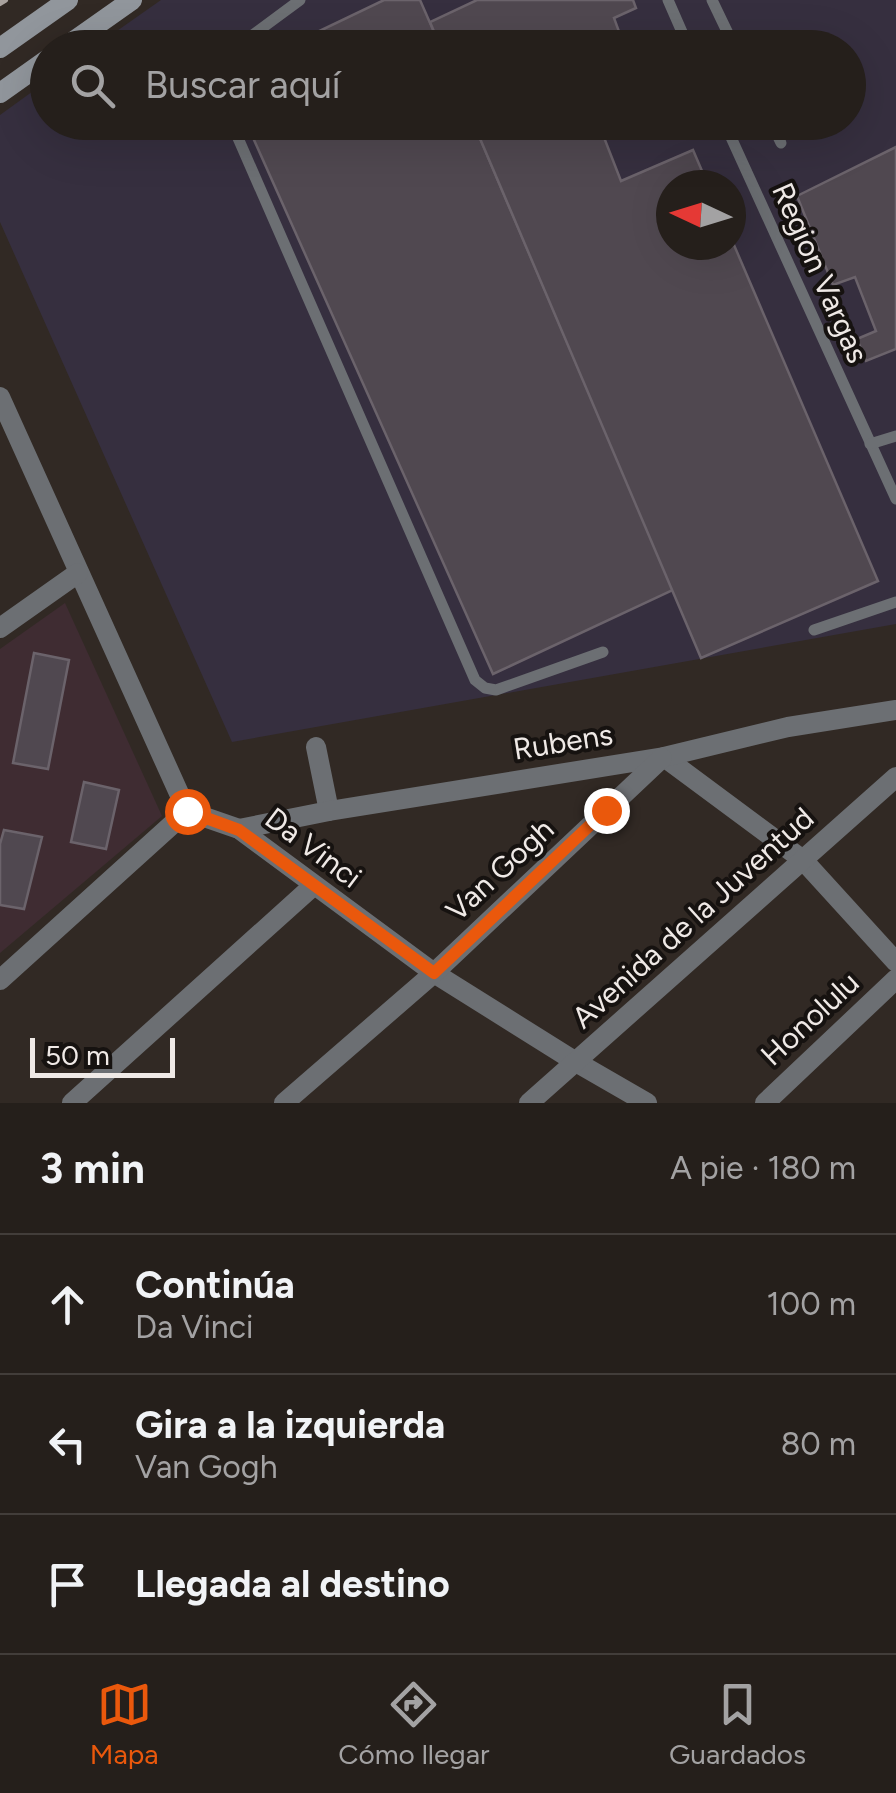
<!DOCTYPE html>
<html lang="es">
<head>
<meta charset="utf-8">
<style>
  :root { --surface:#251f1b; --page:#2d2724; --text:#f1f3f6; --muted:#a3a2a3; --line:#423d3a; --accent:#ea580c }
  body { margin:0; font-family:Figtree,sans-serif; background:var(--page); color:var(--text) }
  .compass { position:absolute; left:656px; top:170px; width:90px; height:90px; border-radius:50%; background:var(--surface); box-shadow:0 10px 40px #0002; rotate:274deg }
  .scale { position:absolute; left:30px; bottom:25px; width:145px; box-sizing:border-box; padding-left:10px; border:5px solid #efe9e6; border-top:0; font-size:28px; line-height:35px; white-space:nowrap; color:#efe9e6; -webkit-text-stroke:8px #161210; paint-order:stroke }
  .stop { position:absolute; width:30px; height:30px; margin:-22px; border:8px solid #ea580c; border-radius:50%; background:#fff }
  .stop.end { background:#ea580c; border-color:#fff; box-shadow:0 2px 10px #0008 }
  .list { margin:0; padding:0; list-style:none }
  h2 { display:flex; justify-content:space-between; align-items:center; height:130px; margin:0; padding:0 40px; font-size:42px }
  h2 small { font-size:32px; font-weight:400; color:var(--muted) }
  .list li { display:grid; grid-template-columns:65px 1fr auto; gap:30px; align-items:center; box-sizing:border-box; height:140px; padding:0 40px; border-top:2px solid var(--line) }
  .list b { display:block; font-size:38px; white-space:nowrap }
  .list p { margin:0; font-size:32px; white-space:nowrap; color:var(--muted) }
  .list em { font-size:32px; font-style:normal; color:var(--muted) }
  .icon { flex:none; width:55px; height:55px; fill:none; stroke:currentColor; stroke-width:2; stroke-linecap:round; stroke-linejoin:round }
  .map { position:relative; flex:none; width:896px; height:1103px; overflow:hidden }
  .search { position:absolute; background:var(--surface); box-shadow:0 10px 40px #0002; left:30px; right:30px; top:30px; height:110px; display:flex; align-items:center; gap:25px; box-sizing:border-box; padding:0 35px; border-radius:55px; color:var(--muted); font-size:38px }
  .sheet { height:550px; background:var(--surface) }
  nav { display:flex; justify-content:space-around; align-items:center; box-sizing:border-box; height:140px; border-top:2px solid var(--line); background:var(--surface); font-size:28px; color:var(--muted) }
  nav a { display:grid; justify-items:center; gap:5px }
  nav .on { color:var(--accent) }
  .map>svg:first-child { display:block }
  .industrial { fill:#362f3f; fill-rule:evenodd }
  .education { fill:#3f2c32 }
  .building { fill:#504850; stroke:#6b636b; stroke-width:2.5 }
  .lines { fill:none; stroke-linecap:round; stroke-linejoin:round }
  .lane { stroke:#6c6f73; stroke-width:11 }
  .street { stroke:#6c6f73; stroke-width:20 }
  .secondary { stroke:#91969c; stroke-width:20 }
  .rail { stroke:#a9a29e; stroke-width:6 }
  .route { stroke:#ea580c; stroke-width:12 }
  .labels { text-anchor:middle; stroke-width:8; stroke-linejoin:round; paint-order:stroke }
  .street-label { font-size:30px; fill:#efe9e6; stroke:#161210 }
</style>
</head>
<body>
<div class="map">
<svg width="896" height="1103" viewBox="0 0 896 1103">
  <rect width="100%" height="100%" fill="#312924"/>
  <path class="industrial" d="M161,0H896V624L232,742L0,222V115L47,81L48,122H848V48L94,47ZM671,185H731V245H671Z"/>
  <path class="education" d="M65,603L162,816L0,953V649Z"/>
  <g class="building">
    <path d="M384,0H420L441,48H284Z"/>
    <path d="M477,0H633L636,8L614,18L625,48H441L430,22Z"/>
    <path d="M246,122H473L673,590L493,674Z"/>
    <path d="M473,122H598L621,181L693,150L708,185H671V245H731V238L878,581L701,658Z"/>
    <path d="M896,147V349L866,361L857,339L876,331L855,277L833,285L797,196Z"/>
    <path d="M34,653L69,660L48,769L13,763Z"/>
    <path d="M84,782L119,790L106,849L71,842Z"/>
    <path d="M4,830L42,837L24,909L0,905V844Z"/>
  </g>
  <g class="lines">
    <g class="lane">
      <path d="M668,0L689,48"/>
      <path d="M712,0L735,48"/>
      <path d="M235,48L300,0"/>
      <path d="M231,122L475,680L485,688L496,690L603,652"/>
      <path d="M724,122L896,499"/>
      <path d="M771,122L781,143"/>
      <path d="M870,444L896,436"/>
      <path d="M814,630L896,602"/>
    </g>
    <g class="street">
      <path d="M0,397L187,811L239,829L434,973L576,1062L647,1103"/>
      <path d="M0,628L78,573"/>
      <path d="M316,747L329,811"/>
      <path d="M664,757L803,860L896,962"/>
      <path d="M239,829L329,811L664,757L788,727L896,710"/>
      <path d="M0,980L187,811"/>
      <path d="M72,1103L313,886"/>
      <path d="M284,1103L434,973L662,758"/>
      <path d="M529,1103L896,777"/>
      <path d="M765,1103L896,979"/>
    </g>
    <g class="secondary">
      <path d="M0,48L68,0"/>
      <path d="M64,48L132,0"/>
      <path d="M0,93L48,59"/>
    </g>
    <path class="rail" d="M0,3L5,0"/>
  </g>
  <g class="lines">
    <path class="route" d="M187,811L239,830L434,973L606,810"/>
  </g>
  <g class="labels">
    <g class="street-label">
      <text transform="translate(820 273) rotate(66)" y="10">Region Vargas</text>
      <text transform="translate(563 742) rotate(-9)" y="10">Rubens</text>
      <text transform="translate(313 848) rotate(37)" y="10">Da Vinci</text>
      <text transform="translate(500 870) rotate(-43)" y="10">Van Gogh</text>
      <text transform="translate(693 918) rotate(-42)" y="10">Avenida de la Juventud</text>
      <text transform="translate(810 1019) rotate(-43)" y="10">Honolulu</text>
    </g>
  </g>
</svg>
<svg class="compass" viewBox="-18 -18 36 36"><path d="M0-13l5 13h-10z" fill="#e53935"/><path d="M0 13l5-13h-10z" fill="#a3a2a3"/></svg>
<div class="scale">50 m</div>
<div class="stop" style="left:187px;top:811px"></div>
<div class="stop end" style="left:606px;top:810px"></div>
<div class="search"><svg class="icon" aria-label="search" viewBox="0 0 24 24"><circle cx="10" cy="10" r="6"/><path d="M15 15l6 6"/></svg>Buscar aquí</div>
</div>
<section class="sheet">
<h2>3 min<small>A pie · 180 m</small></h2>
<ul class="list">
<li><svg class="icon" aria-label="ahead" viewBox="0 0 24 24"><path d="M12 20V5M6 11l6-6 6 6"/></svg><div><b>Continúa</b><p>Da Vinci</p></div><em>100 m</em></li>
<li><svg class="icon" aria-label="left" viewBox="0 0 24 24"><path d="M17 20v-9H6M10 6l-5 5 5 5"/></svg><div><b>Gira a la izquierda</b><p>Van Gogh</p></div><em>80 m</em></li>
<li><svg class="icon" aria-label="arrive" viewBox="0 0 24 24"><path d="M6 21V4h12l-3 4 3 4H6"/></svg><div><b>Llegada al destino</b></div></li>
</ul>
</section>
<nav>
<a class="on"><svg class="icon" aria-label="map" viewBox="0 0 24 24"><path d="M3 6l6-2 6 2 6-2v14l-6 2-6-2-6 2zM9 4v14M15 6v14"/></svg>Mapa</a>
<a><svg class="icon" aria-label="directions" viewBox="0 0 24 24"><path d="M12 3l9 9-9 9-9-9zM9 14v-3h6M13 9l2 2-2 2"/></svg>Cómo llegar</a>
<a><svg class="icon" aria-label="saved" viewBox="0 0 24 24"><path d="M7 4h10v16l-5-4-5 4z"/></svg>Guardados</a>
</nav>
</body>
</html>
